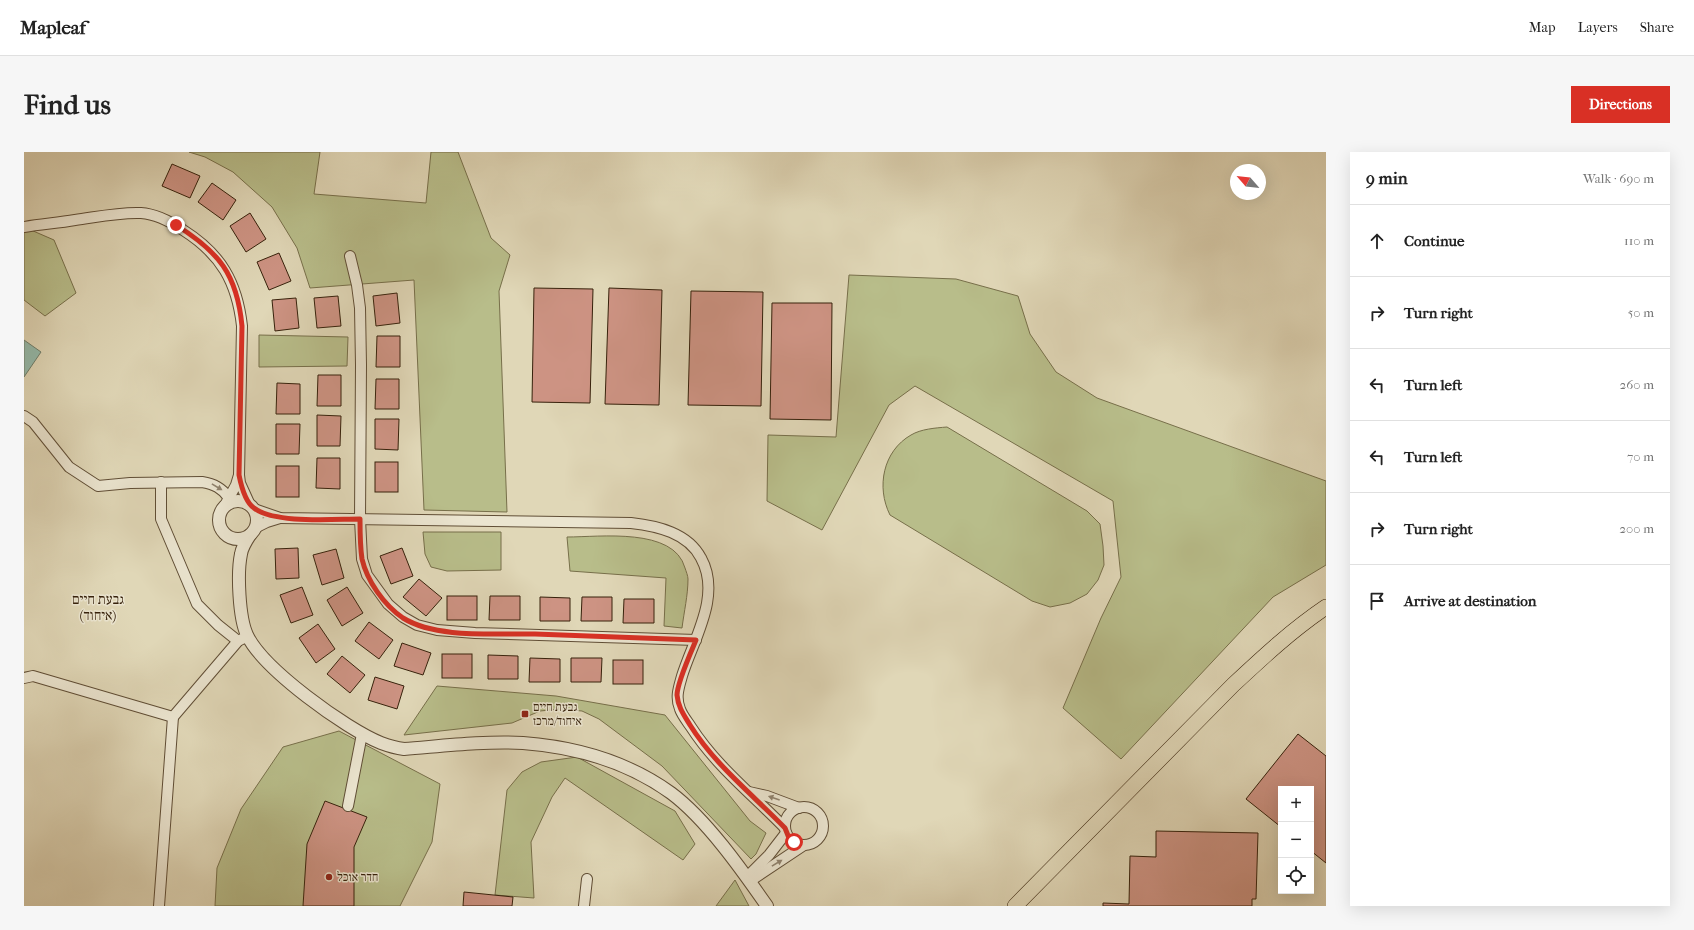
<!DOCTYPE html>
<html lang="en">
<head>
<meta charset="utf-8">
<style>
  :root { --surface:#fff; --page:#f6f6f6; --text:#222; --muted:#767676; --line:#e0e0e0; --accent:#d93025 }
  body { margin:0; font-family:"IM FELL French Canon","Frank Ruhl Libre",serif; background:var(--page); color:var(--text) }
  .controls { position:absolute; right:12px; bottom:12px; display:grid; overflow:hidden; border-radius:0px; box-shadow:0 4px 16px #0002 }
  .controls button { width:36px; height:36px; display:grid; place-items:center; padding:0; border:0; border-bottom:1px solid var(--line); background:var(--surface); color:var(--text); font:20px sans-serif }
  .compass { position:absolute; left:1206px; top:12px; width:36px; height:36px; border-radius:50%; background:var(--surface); box-shadow:0 4px 16px #0002; rotate:298deg }
  .stop { position:absolute; width:12px; height:12px; margin:-9px; border:3px solid #d93025; border-radius:50%; background:#fff }
  .stop.end { background:#d93025; border-color:#fff; box-shadow:0 1px 4px #0008 }
  .list { margin:0; padding:0; list-style:none }
  h2 { display:flex; justify-content:space-between; align-items:center; height:52px; margin:0; padding:0 16px; font-size:17px }
  h2 small { font-size:13px; font-weight:400; color:var(--muted) }
  .list li { display:grid; grid-template-columns:26px 1fr auto; gap:12px; align-items:center; box-sizing:border-box; height:72px; padding:0 16px; border-top:1px solid var(--line) }
  .list b { display:block; font-size:15px; white-space:nowrap }
  .list em { font-size:13px; font-style:normal; color:var(--muted) }
  .icon { flex:none; width:22px; height:22px; fill:none; stroke:currentColor; stroke-width:2; stroke-linecap:round; stroke-linejoin:round }
  .map { position:relative; flex:none; width:1302px; height:754px; overflow:hidden; border-radius:0px }
  header { display:flex; align-items:center; gap:24px; box-sizing:border-box; height:56px; padding:0 20px; background:var(--surface); border-bottom:1px solid var(--line) }
  header strong { font-size:19px }
  nav { display:flex; gap:22px; margin-inline-start:auto; font-size:14px }
  .intro { display:flex; align-items:center; justify-content:space-between; box-sizing:border-box; height:96px; padding:0 24px }
  h1 { margin:0; font-size:28px }
  .button { padding:10px 18px; border-radius:0px; background:var(--accent); color:#fff; font-size:14px; font-weight:700 }
  main { display:flex; gap:24px; padding:0 24px }
  aside { flex:1; background:var(--surface); border-radius:0px; box-shadow:0 4px 16px #0002 }
  .map>svg:first-child { display:block }
  .green { fill:#b8bd8a; stroke:#776f4a }
  .water { fill:#94baab; stroke:#6e7d6b }
  .building { fill:#cd9383; stroke:#36210b }
  .lines { fill:none; stroke-linecap:round; stroke-linejoin:round }
  .minor-casing { stroke:#604e36; stroke-width:12 }
  .tertiary-casing { stroke:#604e36; stroke-width:14 }
  .primary-casing { stroke:#36210b; stroke-width:16 }
  .minor { stroke:#ebe5d0; stroke-width:10 }
  .tertiary { stroke:#ebe5d0; stroke-width:12 }
  .primary { stroke:#e0d7b7; stroke-width:15 }
  .oneway { fill:#90836e }
  .route { stroke:#d93025; stroke-width:5 }
  .poi-dot { fill:#8f2418; stroke:#ebe5d0; stroke-width:1.5 }
  .labels { text-anchor:middle; stroke-width:3; stroke-linejoin:round; paint-order:stroke }
  .poi-label { font-size:12px; fill:#36210b; stroke:#ebe5d0; text-anchor:start }
  .quarter-label { font-size:14px; fill:#36210b; stroke:#ebe5d0 }
</style>
</head>
<body>
<header>
<strong>Mapleaf</strong>
<nav><a>Map</a><a>Layers</a><a>Share</a></nav>
</header>
<div class="intro"><h1>Find us</h1><a class="button">Directions</a></div>
<main>
<div class="map">
<svg width="1302" height="754" viewBox="0 0 1302 754">
  <rect width="100%" height="100%" fill="#e0d7b7"/>
  <filter id="stains"><feTurbulence type="fractalNoise" baseFrequency=".005" numOctaves="4"/><feColorMatrix values="0 0 0 0 .2 0 0 0 0 .09 0 0 0 0 .02 0 0 0 .5 -.17"/></filter>
  <radialGradient id="worn" r=".72"><stop offset=".6" stop-color="#630" stop-opacity="0"/><stop offset="1" stop-color="#630" stop-opacity=".3"/></radialGradient>
  <g class="green">
    <path d="M165,0H296L290,42L402,51L407,0H434L467,86L486,103L475,139L483,360L400,358L390,128L286,136L273,96L248,55L209,20L181,5Z"/>
    <path d="M0,75L30,88L52,141L21,164L0,148Z"/>
    <path d="M825,123L932,127L994,144L1006,182L1032,220L1073,246L1302,329V413L1249,445L1097,607L1039,556L1077,466L1097,425L1089,349L891,234L865,253L798,378L743,349L744,283L812,285Z"/>
    <path d="M235,183L324,185L323,214L235,215Z"/>
    <path d="M923,275L1063,359L1076,372L1079,394L1080,413L1074,428L1063,442L1046,451L1026,455L1008,449L866,363C852,335 859,299 887,283C897,277 911,276 923,275Z"/>
    <path d="M399,380H477V418L423,419L407,415L401,402Z"/>
    <path d="M543,385C576,385 650,375 661,416C662,419 664,424 664,427C664,443 660,460 658,476L640,474L642,426L546,419Z"/>
    <path d="M413,534L532,544L641,563L726,669L742,681L732,702L727,707L638,614L575,567L558,559L536,557L516,559L488,571L380,583Z"/>
    <path d="M315,579L416,632L408,690L376,754H191L193,716L217,657L259,595Z"/>
    <path d="M553,605L651,659L671,692L659,708L541,626L528,645L507,690L510,746L471,743L483,638L498,620L517,610Z"/>
    <path d="M711,728L725,754H692Z"/>
  </g>
  <path class="water" d="M0,188L17,200L0,225Z"/>
  <g class="building">
    <path d="M148,12L176,24L166,46L138,34Z"/>
    <path d="M188,31L212,48L199,68L174,50Z"/>
    <path d="M226,61L242,87L222,100L206,74Z"/>
    <path d="M255,101L267,129L245,138L233,110Z"/>
    <path d="M510,136L569,137L566,251L508,250Z"/>
    <path d="M585,136L638,138L635,253L581,252Z"/>
    <path d="M667,139L739,140L737,254L664,253Z"/>
    <path d="M373,141L376,171L352,174L349,144Z"/>
    <path d="M314,144L317,174L293,176L290,146Z"/>
    <path d="M272,146L275,176L251,179L248,148Z"/>
    <path d="M748,151H808L807,268L746,267Z"/>
    <path d="M353,184H376V215H352Z"/>
    <path d="M294,223H317V254H293Z"/>
    <path d="M352,227H375V257H351Z"/>
    <path d="M253,231L276,232V262H252Z"/>
    <path d="M293,263L317,264L316,294H293Z"/>
    <path d="M351,267H375L374,298L351,297Z"/>
    <path d="M252,272H276L275,302H252Z"/>
    <path d="M293,306H316V337L292,336Z"/>
    <rect x="351" y="310" width="23" height="30"/>
    <rect x="252" y="314" width="23" height="31"/>
    <path d="M274,396L275,426L252,427L251,397Z"/>
    <path d="M378,396L389,424L367,432L356,404Z"/>
    <path d="M312,397L320,426L298,433L289,403Z"/>
    <path d="M395,427L418,446L402,464L379,445Z"/>
    <path d="M278,435L289,463L267,471L256,443Z"/>
    <path d="M323,435L339,461L318,474L303,448Z"/>
    <rect x="423" y="444" width="30" height="24"/>
    <path d="M466,444H496V468H465Z"/>
    <path d="M516,445L546,446V469H516Z"/>
    <path d="M558,445H588V469H557Z"/>
    <path d="M600,447H630V471H599Z"/>
    <path d="M345,470L369,488L355,507L331,489Z"/>
    <path d="M294,472L311,497L292,511L275,486Z"/>
    <path d="M378,491L407,501L399,523L370,514Z"/>
    <rect x="418" y="502" width="30" height="24"/>
    <path d="M464,503L494,504V527H464Z"/>
    <path d="M318,504L341,523L326,541L303,522Z"/>
    <path d="M506,506L536,507V530H505Z"/>
    <path d="M547,506H578L577,530H547Z"/>
    <rect x="589" y="508" width="30" height="24"/>
    <path d="M351,525L380,534L373,557L344,548Z"/>
    <path d="M1274,582L1302,604V711L1287,699V637H1257V675L1222,647Z"/>
    <path d="M301,649L343,665L330,695V754H279L283,692Z"/>
    <path d="M1132,679L1234,681L1232,747H1228V754H1079V751L1105,752L1106,704L1132,705Z"/>
    <path d="M440,740L489,745L488,754H439Z"/>
  </g>
  <g class="lines">
    <defs>
      <g id="minor">
        <path d="M0,75C17,72 34,71 51,68C73,65 95,60 117,61C132,62 147,70 159,78C197,102 213,130 218,174L215,323L216,331L226,353"/>
        <path d="M326,104L333,133L336,156L337,213L336,367L338,407L343,423L364,452L379,465L393,473L413,478L451,481L672,488"/>
        <path d="M0,264L9,270L45,315L74,334L106,331L178,330C190,332 198,336 205,346"/>
        <path d="M137,330V367L173,452L194,473L214,489"/>
        <path d="M200,355L212,333L215,323"/>
        <path d="M230,357L256,366L607,371C634,374 664,381 677,406C698,444 669,488 658,524C655,535 651,545 656,557C658,563 663,569 667,575C692,614 729,643 761,676"/>
        <path d="M231,376L243,370L256,366"/>
        <path d="M0,526L9,524L149,565L214,489L224,484"/>
        <path d="M725,640L743,644L775,656"/>
        <path d="M324,654L338,582"/>
        <circle cx="780" cy="674" r="19"/>
        <path d="M725,723L745,703L762,681"/>
        <path d="M726,729L780,693"/>
        <path d="M135,754L149,565"/>
        <path d="M560,754L563,727"/>
      </g>
      <g id="tertiary">
        <circle cx="214" cy="368" r="19"/>
        <path d="M226,383C222,389 218,395 217,402C213,421 215,466 223,483C239,517 322,577 357,591C365,594 372,596 380,597C419,594 459,589 499,591C552,595 604,610 647,641C682,667 718,718 743,754"/>
      </g>
      <path id="primary" d="M991,754L1209,533C1239,505 1268,478 1302,455"/>
    </defs>
    <use href="#minor" class="minor-casing"/>
    <use href="#tertiary" class="tertiary-casing"/>
    <use href="#primary" class="primary-casing"/>
    <use href="#minor" class="minor"/>
    <use href="#tertiary" class="tertiary"/>
    <use href="#primary" class="primary"/>
  </g>
  <defs><path id="oneway-solid" d="M-6-.8H1V-3.2L6.5 0L1 3.2V.8H-6Z"/></defs>
  <g class="oneway">
    <use href="#oneway-solid" transform="translate(193 335) rotate(31)"/>
    <use href="#oneway-solid" transform="translate(750 646) rotate(-161)"/>
    <use href="#oneway-solid" transform="translate(753 711) rotate(-31)"/>
  </g>
  <g class="lines">
    <path class="route" d="M152,73C195,100 213,122 218,174L215,323C217,333 221,350 230,356C250,372 310,367 336,367C336,380 336,394 338,407C343,429 360,453 379,466C413,487 471,481 511,482C564,484 618,486 672,488C667,500 653,531 653,543C654,555 660,563 666,573C691,613 728,642 761,676L765,686L770,690"/>
  </g>
  <g class="poi-dot">
    <rect x="497" y="558" width="8" height="8" rx="2"/>
    <circle cx="305" cy="725" r="4"/>
  </g>
  <g class="labels">
    <g class="poi-label">
      <text x="509" y="559">גבעת חיים<tspan x="509" dy="14">איחוד/מרכז</tspan></text>
      <text x="313" y="729">חדר אוכל</text>
    </g>
    <g class="quarter-label">
      <text x="74" y="452">גבעת חיים<tspan x="74" dy="16">(איחוד)</tspan></text>
    </g>
  </g>
  <rect width="100%" height="100%" filter="url(#stains)"/>
  <rect width="100%" height="100%" fill="url(#worn)"/>
</svg>
<div class="controls">
<button>+</button>
<button>−</button>
<button><svg class="icon" aria-label="locate" viewBox="0 0 24 24"><circle cx="12" cy="12" r="6"/><path d="M12 2v4M12 18v4M2 12h4M18 12h4"/></svg></button>
</div>
<svg class="compass" viewBox="-18 -18 36 36"><path d="M0-13l5 13h-10z" fill="#e53935"/><path d="M0 13l5-13h-10z" fill="#767676"/></svg>
<div class="stop" style="left:770px;top:690px"></div>
<div class="stop end" style="left:152px;top:73px"></div>
</div>
<aside>
<h2>9 min<small>Walk · 690 m</small></h2>
<ul class="list">
<li><svg class="icon" aria-label="ahead" viewBox="0 0 24 24"><path d="M12 20V5M6 11l6-6 6 6"/></svg><div><b>Continue</b></div><em>110 m</em></li>
<li><svg class="icon" aria-label="right" viewBox="0 0 24 24"><path d="M7 20v-9h11M14 6l5 5-5 5"/></svg><div><b>Turn right</b></div><em>50 m</em></li>
<li><svg class="icon" aria-label="left" viewBox="0 0 24 24"><path d="M17 20v-9H6M10 6l-5 5 5 5"/></svg><div><b>Turn left</b></div><em>260 m</em></li>
<li><svg class="icon" aria-label="left" viewBox="0 0 24 24"><path d="M17 20v-9H6M10 6l-5 5 5 5"/></svg><div><b>Turn left</b></div><em>70 m</em></li>
<li><svg class="icon" aria-label="right" viewBox="0 0 24 24"><path d="M7 20v-9h11M14 6l5 5-5 5"/></svg><div><b>Turn right</b></div><em>200 m</em></li>
<li><svg class="icon" aria-label="arrive" viewBox="0 0 24 24"><path d="M6 21V4h12l-3 4 3 4H6"/></svg><div><b>Arrive at destination</b></div></li>
</ul>
</aside>
</main>
</body>
</html>
